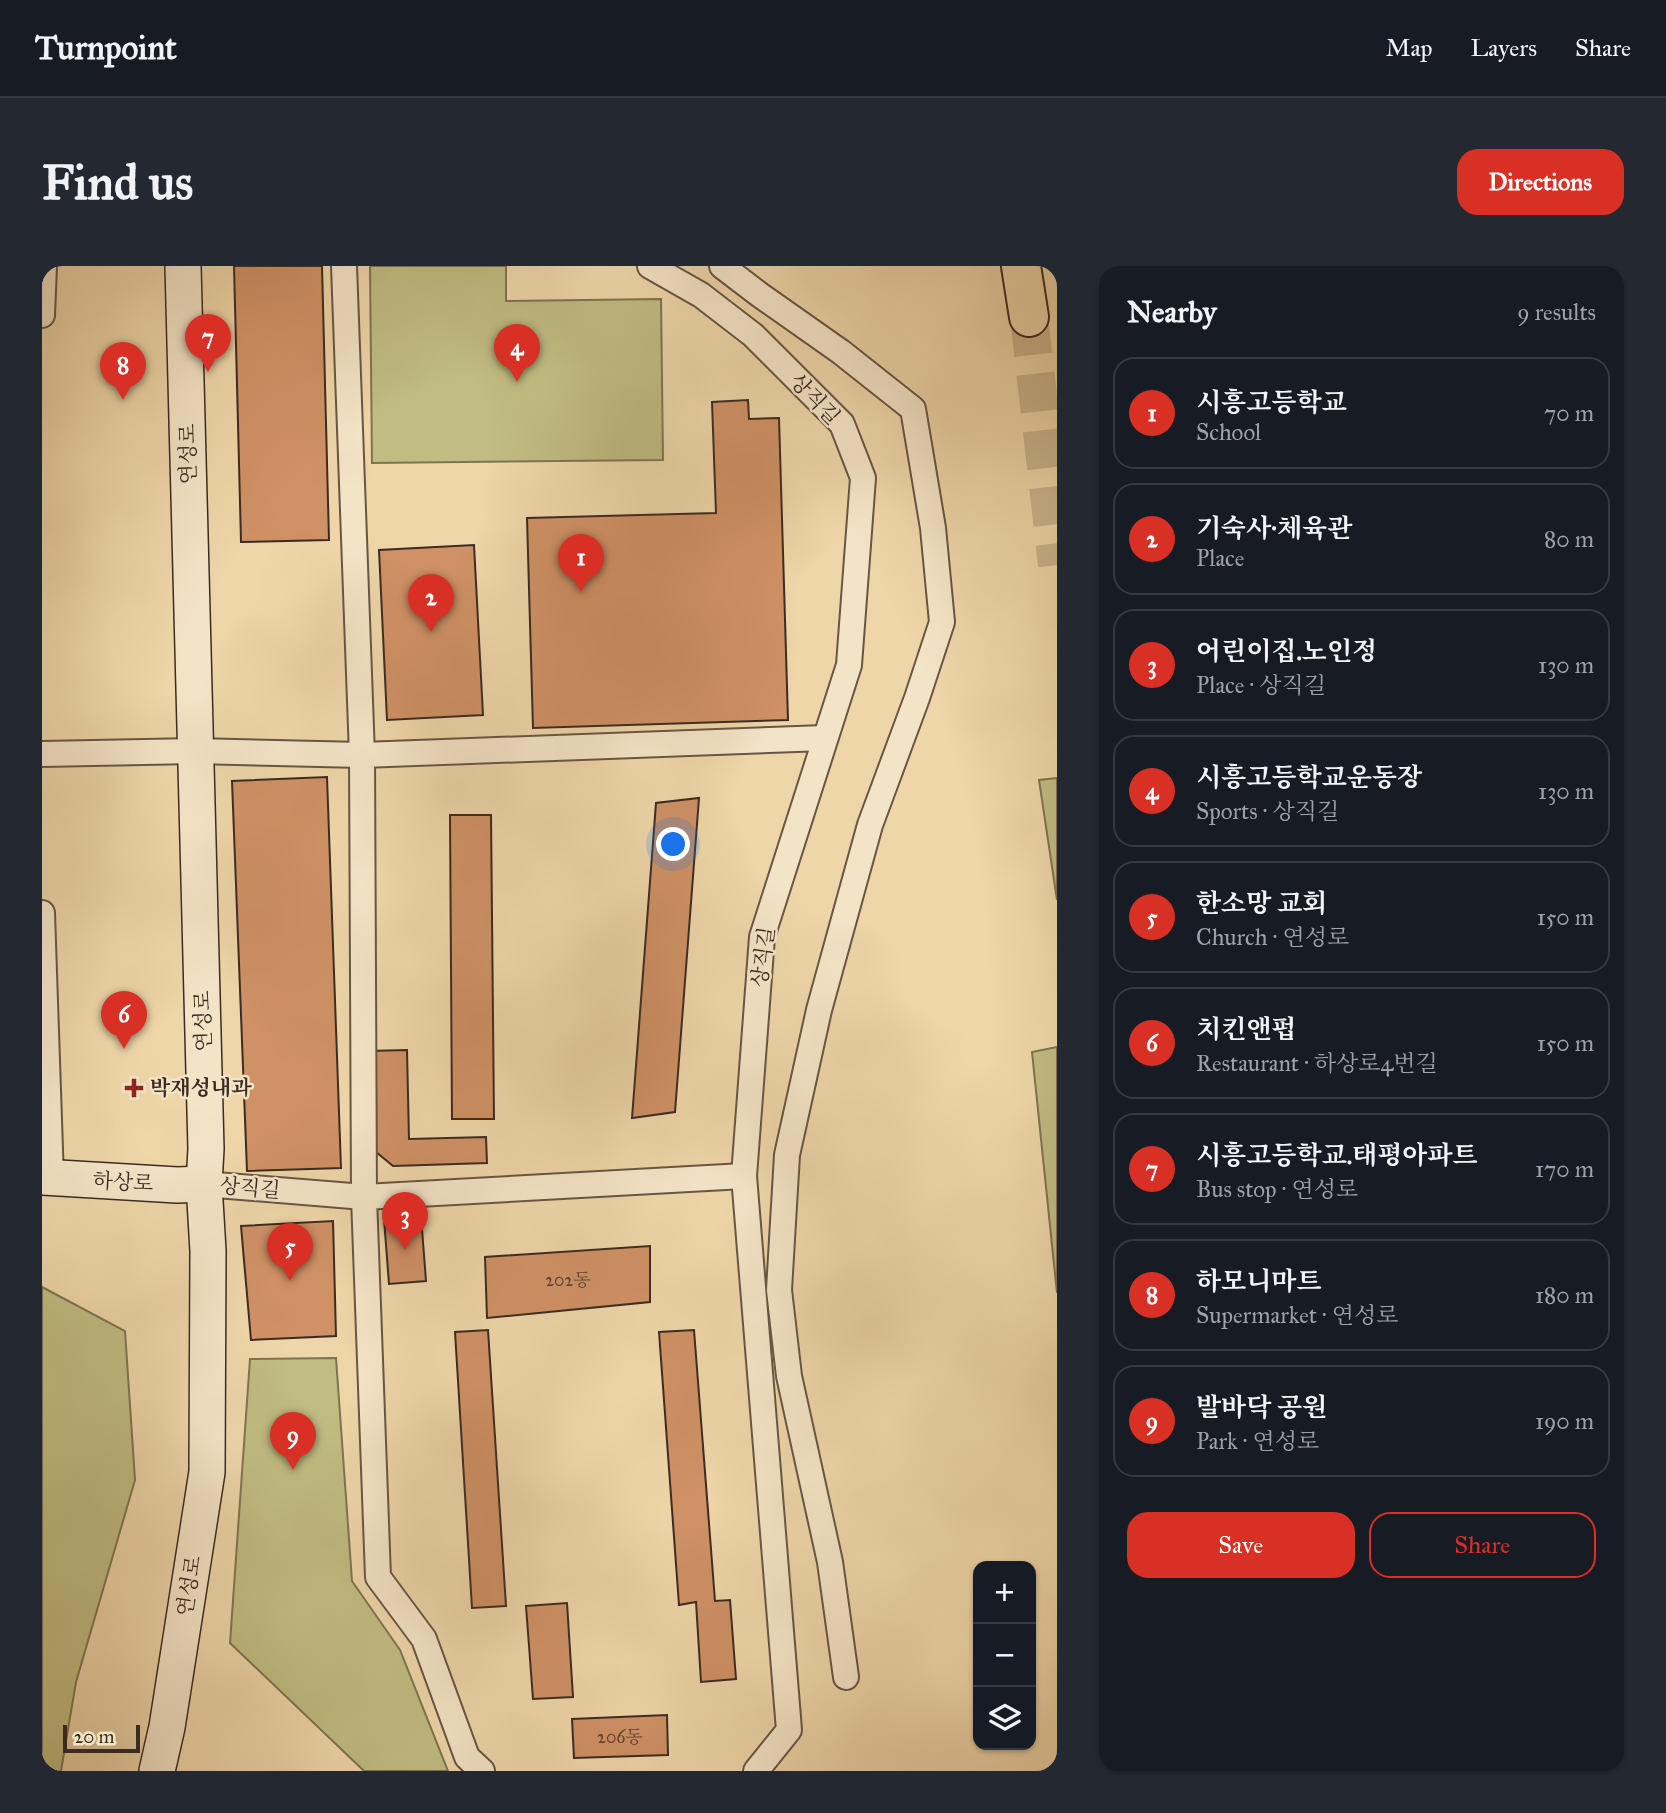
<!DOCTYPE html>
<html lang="en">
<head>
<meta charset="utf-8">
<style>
  :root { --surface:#171b24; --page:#242831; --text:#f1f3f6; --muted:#9ea1a6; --line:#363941; --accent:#d93025 }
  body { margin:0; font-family:"IM FELL Great Primer","Noto Serif KR",serif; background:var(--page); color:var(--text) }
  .controls { position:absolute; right:21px; bottom:21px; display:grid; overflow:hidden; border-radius:14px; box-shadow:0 2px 5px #0004 }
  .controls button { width:63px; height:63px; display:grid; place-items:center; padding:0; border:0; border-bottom:2px solid var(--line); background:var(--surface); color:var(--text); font:35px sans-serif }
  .scale { position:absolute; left:21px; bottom:18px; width:77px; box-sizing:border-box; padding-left:7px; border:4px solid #3b2b23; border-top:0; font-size:19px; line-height:24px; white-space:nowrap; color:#3b2b23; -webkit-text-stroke:5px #f4e4c7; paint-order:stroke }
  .you { position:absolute; left:632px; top:579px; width:24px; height:24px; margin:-18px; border:5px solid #fff; border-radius:50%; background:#1a73e8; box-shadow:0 0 0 10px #1a73e833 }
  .badge { display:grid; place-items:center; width:46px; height:46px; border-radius:50%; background:var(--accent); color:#fff; font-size:23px; font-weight:700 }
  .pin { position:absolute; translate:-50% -58px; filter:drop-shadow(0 2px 4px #0008) }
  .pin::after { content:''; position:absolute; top:37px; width:24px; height:21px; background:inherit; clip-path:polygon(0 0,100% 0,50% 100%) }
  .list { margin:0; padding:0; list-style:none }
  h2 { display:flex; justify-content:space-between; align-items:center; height:91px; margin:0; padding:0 28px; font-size:30px }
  h2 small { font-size:23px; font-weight:400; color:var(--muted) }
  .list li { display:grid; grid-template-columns:46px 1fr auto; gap:21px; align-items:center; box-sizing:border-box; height:112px; margin:0 14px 14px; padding:0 14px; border:2px solid var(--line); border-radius:21px }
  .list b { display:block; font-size:26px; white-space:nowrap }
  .list p { margin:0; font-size:23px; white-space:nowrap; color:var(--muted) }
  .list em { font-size:23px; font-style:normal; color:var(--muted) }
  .actions { display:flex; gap:14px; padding:21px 28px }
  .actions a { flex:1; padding:16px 0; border:2px solid var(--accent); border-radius:21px; text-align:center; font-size:24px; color:var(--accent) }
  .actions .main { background:var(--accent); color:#fff }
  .icon { flex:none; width:38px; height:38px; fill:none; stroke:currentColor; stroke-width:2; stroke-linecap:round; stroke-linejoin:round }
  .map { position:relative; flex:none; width:1015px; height:1505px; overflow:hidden; border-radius:21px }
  header { display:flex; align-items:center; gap:42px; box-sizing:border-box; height:98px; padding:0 35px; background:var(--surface); border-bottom:2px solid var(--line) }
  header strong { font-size:33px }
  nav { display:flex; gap:38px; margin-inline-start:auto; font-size:24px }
  .intro { display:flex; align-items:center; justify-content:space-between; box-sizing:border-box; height:168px; padding:0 42px }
  h1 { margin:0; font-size:49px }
  .button { padding:18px 32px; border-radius:21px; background:var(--accent); color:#fff; font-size:24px; font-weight:700 }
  main { display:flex; gap:42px; padding:0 42px }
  aside { flex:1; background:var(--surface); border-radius:21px; box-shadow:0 2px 5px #0004 }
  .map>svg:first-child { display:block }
  .green { fill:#c0bc82; stroke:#7e7452; stroke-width:2 }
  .building { fill:#cf9165; stroke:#3b2b23; stroke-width:2 }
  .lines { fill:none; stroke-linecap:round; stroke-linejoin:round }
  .highway-tunnel { stroke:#cab48e; stroke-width:38; stroke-dasharray:38 19; stroke-linecap:butt }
  .street-casing { stroke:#685644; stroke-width:28 }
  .secondary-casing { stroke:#3b2b23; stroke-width:38 }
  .highway-casing { stroke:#3b2b23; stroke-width:42 }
  .street { stroke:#f4e4c7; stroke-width:24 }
  .secondary { stroke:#f4e4c7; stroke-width:35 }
  .highway { stroke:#eed6a9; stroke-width:38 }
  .poi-dot { fill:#8f2418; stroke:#f4e4c7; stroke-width:2.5 }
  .labels { text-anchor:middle; stroke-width:5; stroke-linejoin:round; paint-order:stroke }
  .number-label { font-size:18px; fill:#604434 }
  .street-label { font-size:21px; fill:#3b2b23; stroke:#f4e4c7 }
  .poi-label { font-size:21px; font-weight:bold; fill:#3b2b23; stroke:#f4e4c7; text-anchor:start }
</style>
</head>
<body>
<header>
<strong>Turnpoint</strong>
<nav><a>Map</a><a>Layers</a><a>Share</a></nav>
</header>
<div class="intro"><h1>Find us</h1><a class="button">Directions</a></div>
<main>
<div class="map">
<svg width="1015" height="1505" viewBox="0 0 1015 1505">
  <rect width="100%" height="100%" fill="#eed6a9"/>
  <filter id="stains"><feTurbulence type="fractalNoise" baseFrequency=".00286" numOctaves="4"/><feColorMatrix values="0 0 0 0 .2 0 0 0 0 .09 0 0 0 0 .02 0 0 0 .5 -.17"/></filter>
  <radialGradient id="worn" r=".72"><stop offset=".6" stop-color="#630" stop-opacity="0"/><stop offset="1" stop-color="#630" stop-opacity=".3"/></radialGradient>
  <g class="green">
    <path d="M328,0H464V35L619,33L621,194L330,197Z"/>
    <path d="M1015,512V634L997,514Z"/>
    <path d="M1015,781V1027L990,786Z"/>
    <path d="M0,1021L83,1065L93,1214L34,1416L19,1505H0Z"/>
    <path d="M294,1092L310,1315L358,1384L406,1505H322L188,1377L208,1093Z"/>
  </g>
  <g class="building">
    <path d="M192,0H280L287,274L199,276Z"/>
    <path d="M706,134L707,153L737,152L746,454L491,462L485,252L674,247L670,136Z"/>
    <path d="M432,279L441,449L345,454L337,284Z"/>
    <path d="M285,511L299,902L205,905L190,515Z"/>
    <path d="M657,532L633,846L590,852L614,537Z"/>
    <path d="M408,549H449L452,853H410Z"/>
    <path d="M365,784L367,873L444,871L445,897L351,900L328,881L325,785Z"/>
    <path d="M379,950L384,1015L347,1018L342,953Z"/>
    <path d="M291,955L294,1070L209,1074L199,960Z"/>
    <path d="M608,980V1036L445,1052L443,991Z"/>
    <path d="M446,1064L464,1340L430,1342L413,1066Z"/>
    <path d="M652,1064L673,1335L688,1334L694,1413L659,1416L654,1336L637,1339L617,1066Z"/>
    <path d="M525,1337L531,1431L491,1433L484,1340Z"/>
    <path d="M625,1449L626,1489L532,1492L530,1453Z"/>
  </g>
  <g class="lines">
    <path class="highway-tunnel" d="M987,51L1015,299"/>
    <defs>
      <g id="street">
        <path d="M608,0L659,29L711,69L800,158L821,212L807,399L720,671L702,910L747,1464L714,1505"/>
        <path d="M680,0L718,29L799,86L871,143L891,262L900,356L875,432L828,559L777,744L745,889L737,1024L747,1110L788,1296L804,1411"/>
        <path d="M0,49L2,0"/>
        <path d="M0,488L153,485L320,489L302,0"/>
        <path d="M0,647L9,913"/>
        <path d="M162,918L322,931L702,910"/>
        <path d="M440,1505L425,1491L382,1373L336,1311L322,931L320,489L783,472"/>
      </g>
      <g id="secondary">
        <path d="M0,911L135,919L162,918"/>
        <path d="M115,1505L125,1461L165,1206L166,985L162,918L164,883L141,0"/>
      </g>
      <path id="highway" d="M979,0L987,51"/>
    </defs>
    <use href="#street" class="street-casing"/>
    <use href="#secondary" class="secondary-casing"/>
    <use href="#highway" class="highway-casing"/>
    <use href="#street" class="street"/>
    <use href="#secondary" class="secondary"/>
    <use href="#highway" class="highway"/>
  </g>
  <path class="poi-dot" d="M88.5 811.5h7v7h7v7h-7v7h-7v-7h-7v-7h7z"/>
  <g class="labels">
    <g class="number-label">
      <text x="526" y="1020">202동</text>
      <text x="578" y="1477">206동</text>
    </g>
    <g class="street-label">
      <text transform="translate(773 133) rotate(46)" y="7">상직길</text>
      <text transform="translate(146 188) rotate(-91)" y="7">연성로</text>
      <text transform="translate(721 691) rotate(-82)" y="7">상직길</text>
      <text transform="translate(161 755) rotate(-92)" y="7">연성로</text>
      <text transform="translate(81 916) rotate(3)" y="7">하상로</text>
      <text transform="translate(208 922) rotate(5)" y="7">상직길</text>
      <text transform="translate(147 1320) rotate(-81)" y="7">연성로</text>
    </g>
    <g class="poi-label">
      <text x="108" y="829">박재성내과</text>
    </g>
  </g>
  <rect width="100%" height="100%" filter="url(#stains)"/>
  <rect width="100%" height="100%" fill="url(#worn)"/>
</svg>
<div class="controls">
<button>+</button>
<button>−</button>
<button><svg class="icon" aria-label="layers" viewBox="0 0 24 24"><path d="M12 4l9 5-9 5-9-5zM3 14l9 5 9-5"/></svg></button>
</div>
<div class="scale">20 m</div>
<div class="you"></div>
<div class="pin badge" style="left:539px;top:326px">1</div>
<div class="pin badge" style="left:389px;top:366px">2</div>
<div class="pin badge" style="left:363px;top:984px">3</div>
<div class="pin badge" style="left:475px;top:116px">4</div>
<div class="pin badge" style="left:248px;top:1015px">5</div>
<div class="pin badge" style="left:82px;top:783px">6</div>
<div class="pin badge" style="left:166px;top:106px">7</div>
<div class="pin badge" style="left:81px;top:134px">8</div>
<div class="pin badge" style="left:251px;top:1204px">9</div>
</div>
<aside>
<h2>Nearby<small>9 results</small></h2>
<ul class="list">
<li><span class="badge">1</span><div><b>시흥고등학교</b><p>School</p></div><em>70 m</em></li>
<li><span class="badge">2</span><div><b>기숙사·체육관</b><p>Place</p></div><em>80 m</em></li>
<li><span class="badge">3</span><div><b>어린이집.노인정</b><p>Place · 상직길</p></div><em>130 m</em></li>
<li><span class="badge">4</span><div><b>시흥고등학교운동장</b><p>Sports · 상직길</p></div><em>130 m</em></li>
<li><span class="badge">5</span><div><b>한소망 교회</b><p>Church · 연성로</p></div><em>150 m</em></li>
<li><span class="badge">6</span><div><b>치킨앤펍</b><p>Restaurant · 하상로4번길</p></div><em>150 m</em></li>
<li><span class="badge">7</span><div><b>시흥고등학교.태평아파트</b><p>Bus stop · 연성로</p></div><em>170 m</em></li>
<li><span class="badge">8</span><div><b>하모니마트</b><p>Supermarket · 연성로</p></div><em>180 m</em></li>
<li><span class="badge">9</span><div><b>발바닥 공원</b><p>Park · 연성로</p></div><em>190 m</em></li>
</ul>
<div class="actions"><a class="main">Save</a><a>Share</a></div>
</aside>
</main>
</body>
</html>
